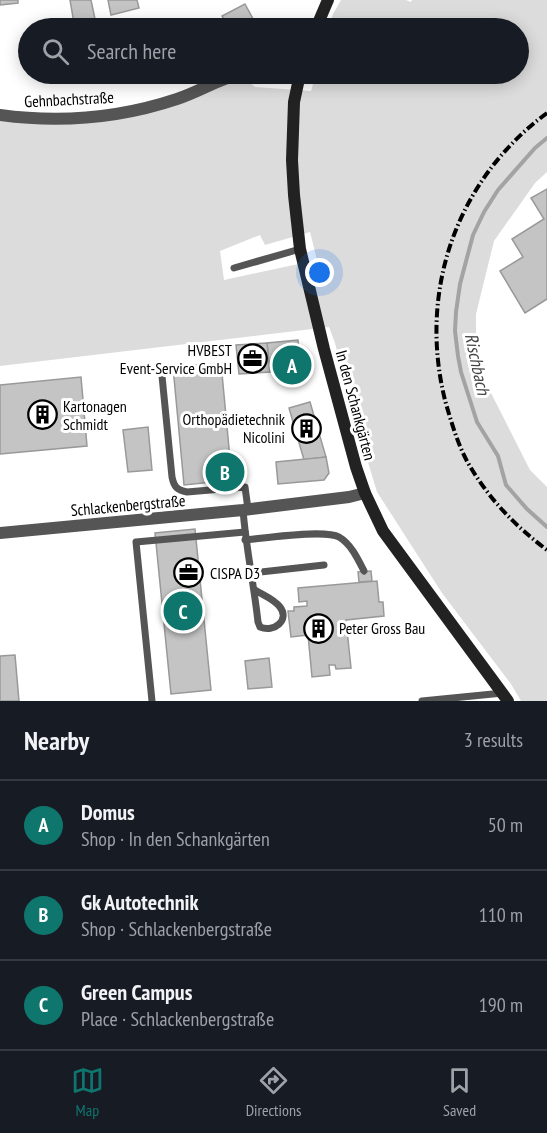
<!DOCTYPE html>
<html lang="en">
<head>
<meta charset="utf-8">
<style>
  :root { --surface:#171b24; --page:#20242c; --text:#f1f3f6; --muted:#9ea1a6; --line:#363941; --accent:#0f766e }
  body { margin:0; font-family:"PT Sans Narrow",sans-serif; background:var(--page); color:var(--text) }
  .you { position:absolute; left:320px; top:273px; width:21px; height:21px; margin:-15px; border:4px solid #fff; border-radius:50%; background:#1a73e8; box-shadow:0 0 0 9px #1a73e833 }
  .badge { display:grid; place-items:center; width:39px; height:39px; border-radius:50%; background:var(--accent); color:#fff; font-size:20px; font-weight:700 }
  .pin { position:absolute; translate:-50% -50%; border:3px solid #fff; box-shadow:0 2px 6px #0006 }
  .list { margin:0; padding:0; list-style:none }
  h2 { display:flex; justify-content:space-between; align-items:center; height:78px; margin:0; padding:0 24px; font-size:26px }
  h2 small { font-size:20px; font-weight:400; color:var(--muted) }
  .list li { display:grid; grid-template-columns:39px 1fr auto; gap:18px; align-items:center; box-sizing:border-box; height:90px; padding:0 24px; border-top:2px solid var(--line) }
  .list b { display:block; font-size:22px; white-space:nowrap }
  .list p { margin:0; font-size:20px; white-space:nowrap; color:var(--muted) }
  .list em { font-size:20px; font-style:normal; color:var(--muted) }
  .icon { flex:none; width:33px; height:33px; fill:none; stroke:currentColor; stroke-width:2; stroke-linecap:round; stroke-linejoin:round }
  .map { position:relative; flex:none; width:547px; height:701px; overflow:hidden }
  .search { position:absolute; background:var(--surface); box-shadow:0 3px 15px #0003; left:18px; right:18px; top:18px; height:66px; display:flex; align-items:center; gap:15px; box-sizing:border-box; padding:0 21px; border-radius:33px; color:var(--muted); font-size:22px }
  .sheet { height:348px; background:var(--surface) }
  nav { display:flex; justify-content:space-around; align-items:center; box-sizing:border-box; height:84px; border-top:2px solid var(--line); background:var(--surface); font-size:16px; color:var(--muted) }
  nav a { display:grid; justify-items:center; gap:3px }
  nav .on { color:var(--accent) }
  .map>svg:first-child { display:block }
  .green { fill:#dcdcdc; fill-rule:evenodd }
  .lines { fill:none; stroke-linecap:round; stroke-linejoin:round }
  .stream { stroke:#a3a3a3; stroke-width:4 }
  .building { fill:#c4c4c4; stroke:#999; stroke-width:1.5 }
  .lane { stroke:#555; stroke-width:7 }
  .street { stroke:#555; stroke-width:12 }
  .secondary { stroke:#222; stroke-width:12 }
  .rail { stroke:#000; stroke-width:4; stroke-dasharray:9 3 1.5 3; stroke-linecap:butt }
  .labels { text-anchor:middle; stroke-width:6; stroke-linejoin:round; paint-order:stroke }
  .street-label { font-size:16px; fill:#000; stroke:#fff }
  .poi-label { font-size:16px; fill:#000; stroke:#fff; text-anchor:start }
  .water-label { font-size:18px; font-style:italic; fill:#444; stroke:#fff }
</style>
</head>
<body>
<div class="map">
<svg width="547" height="701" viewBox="0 0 547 701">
  <rect width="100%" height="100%" fill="#fff"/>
  <path class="green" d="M341,0H406L411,2L412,0H547V172L535,183L494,241L476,314V340L484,379L530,470L547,487V701H521L511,684L442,593L377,492L357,426L335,343L329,327L0,366V117L84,120L242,76L255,87L311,91L316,74H518V28H329L333,14ZM310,232L317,260L224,280L220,251L260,235L265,245Z"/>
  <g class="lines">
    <path class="stream" d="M547,138L535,148L498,190L484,212L473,235L460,284L456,312L455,331L458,356L461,372L477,422L498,456L506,485L527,509L547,527"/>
  </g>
  <g class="building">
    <path d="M0,0H18V3L0,5Z"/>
    <path d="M70,0H91L95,19L74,23Z"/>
    <path d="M108,0H137L139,8L111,15Z"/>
    <path d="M245,4L258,28H229L222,16Z"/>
    <path d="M38,74H62L39,78Z"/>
    <path d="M84,74H109L110,78L86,83Z"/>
    <path d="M547,189V299L525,313L500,271L523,257L512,239L544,219L531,198Z"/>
    <path d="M298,340L301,369L270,372L267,343Z"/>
    <path d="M267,343L270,372L239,374L236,345Z"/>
    <path d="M221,363L232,480L184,485L173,367Z"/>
    <path d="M81,377L87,446L0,454V385Z"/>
    <path d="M310,402L326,457L304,460L289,408Z"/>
    <path d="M148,427L152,470L128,472L123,430Z"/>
    <path d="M326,457L329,473L324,480L278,484L276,462Z"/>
    <path d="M195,529L211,690L171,694L155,533Z"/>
    <path d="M371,571L372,581L359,582L358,572Z"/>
    <path d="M377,581L379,602H383L384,616L346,620L351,668L336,669L335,665H329L330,675L312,677L308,635L291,637L288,611H294V607L307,606V601L299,602L298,588Z"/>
    <path d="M15,655L19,701H0V656Z"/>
    <path d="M269,658L272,687L248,689L245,661Z"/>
  </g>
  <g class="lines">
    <g class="lane">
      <path d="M234,268L300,249"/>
      <path d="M161,366L172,477C174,487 177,490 187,492L245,487L248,509"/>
      <path d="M243,510C246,548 254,585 258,622L260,627C274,633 290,620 280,607C274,599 263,595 255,590"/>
      <path d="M245,540C264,538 325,529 339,537C351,544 358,559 364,571"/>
      <path d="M251,573L324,565"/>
      <path d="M152,701L136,542L245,532"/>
      <path d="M422,701L503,693"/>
    </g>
    <g class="street">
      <path d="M0,115C59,123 120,118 177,99C199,92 218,79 241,74"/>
      <path d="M0,533L243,510L349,497L365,493"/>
    </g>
    <g class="secondary">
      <path d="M316,28L328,0"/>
      <path d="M300,74L294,102L292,160L294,195L300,249L324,349L356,467L365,493L383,531L508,701"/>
    </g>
    <path class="rail" d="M547,113C455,181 417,294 446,404C452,424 458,445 468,463C489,499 514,525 547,550"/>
  </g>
  <defs>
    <symbol id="office-ring" viewBox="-11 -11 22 22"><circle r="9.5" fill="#fff" stroke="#000" stroke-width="1.5"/><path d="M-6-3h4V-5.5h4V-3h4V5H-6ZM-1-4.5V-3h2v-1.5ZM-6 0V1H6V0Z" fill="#000"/></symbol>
    <symbol id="building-ring" viewBox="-11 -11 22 22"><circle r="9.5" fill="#fff" stroke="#000" stroke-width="1.5"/><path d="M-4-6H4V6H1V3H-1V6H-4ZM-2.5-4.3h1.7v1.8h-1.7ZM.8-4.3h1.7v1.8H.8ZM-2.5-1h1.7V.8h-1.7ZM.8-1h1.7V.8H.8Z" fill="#000"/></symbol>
  </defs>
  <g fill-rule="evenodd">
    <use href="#office-ring" x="236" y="342" width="33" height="33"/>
    <use href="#building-ring" x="26" y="398" width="33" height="33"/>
    <use href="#building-ring" x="290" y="412" width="33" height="33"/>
    <use href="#office-ring" x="172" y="556" width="33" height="33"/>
    <use href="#building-ring" x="302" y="612" width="33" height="33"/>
  </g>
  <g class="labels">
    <g class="street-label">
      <text transform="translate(69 99) rotate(-3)" y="6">Gehnbachstraße</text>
      <text transform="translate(356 405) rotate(75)" y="6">In den Schankgärten</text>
      <text transform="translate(128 505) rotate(-5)" y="6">Schlackenbergstraße</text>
    </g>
    <g class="poi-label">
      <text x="232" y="356" text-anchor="end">HVBEST<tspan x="232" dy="18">Event-Service GmbH</tspan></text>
      <text x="63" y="412">Kartonagen<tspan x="63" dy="18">Schmidt</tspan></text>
      <text x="285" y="425" text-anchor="end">Orthopädietechnik<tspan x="285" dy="18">Nicolini</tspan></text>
      <text x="210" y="579">CISPA D3</text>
      <text x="339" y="634">Peter Gross Bau</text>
    </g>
    <g class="water-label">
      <text transform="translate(477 364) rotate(78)" y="6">Rischbach</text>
    </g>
  </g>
</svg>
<div class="you"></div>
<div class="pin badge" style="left:292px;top:365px">A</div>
<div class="pin badge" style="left:225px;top:472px">B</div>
<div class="pin badge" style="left:183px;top:611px">C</div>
<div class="search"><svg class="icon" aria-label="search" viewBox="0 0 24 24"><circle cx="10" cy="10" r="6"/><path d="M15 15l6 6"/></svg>Search here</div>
</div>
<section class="sheet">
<h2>Nearby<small>3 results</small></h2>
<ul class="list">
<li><span class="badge">A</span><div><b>Domus</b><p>Shop · In den Schankgärten</p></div><em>50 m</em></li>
<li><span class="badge">B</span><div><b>Gk Autotechnik</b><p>Shop · Schlackenbergstraße</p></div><em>110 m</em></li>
<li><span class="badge">C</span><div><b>Green Campus</b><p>Place · Schlackenbergstraße</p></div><em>190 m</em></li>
</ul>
</section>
<nav>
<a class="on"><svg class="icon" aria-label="map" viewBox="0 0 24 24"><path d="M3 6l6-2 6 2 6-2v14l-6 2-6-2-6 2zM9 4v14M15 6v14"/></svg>Map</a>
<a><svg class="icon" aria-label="directions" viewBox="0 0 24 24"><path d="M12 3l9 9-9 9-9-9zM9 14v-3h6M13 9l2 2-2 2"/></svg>Directions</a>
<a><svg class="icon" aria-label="saved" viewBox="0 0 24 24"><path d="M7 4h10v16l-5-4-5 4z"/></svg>Saved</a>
</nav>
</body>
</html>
